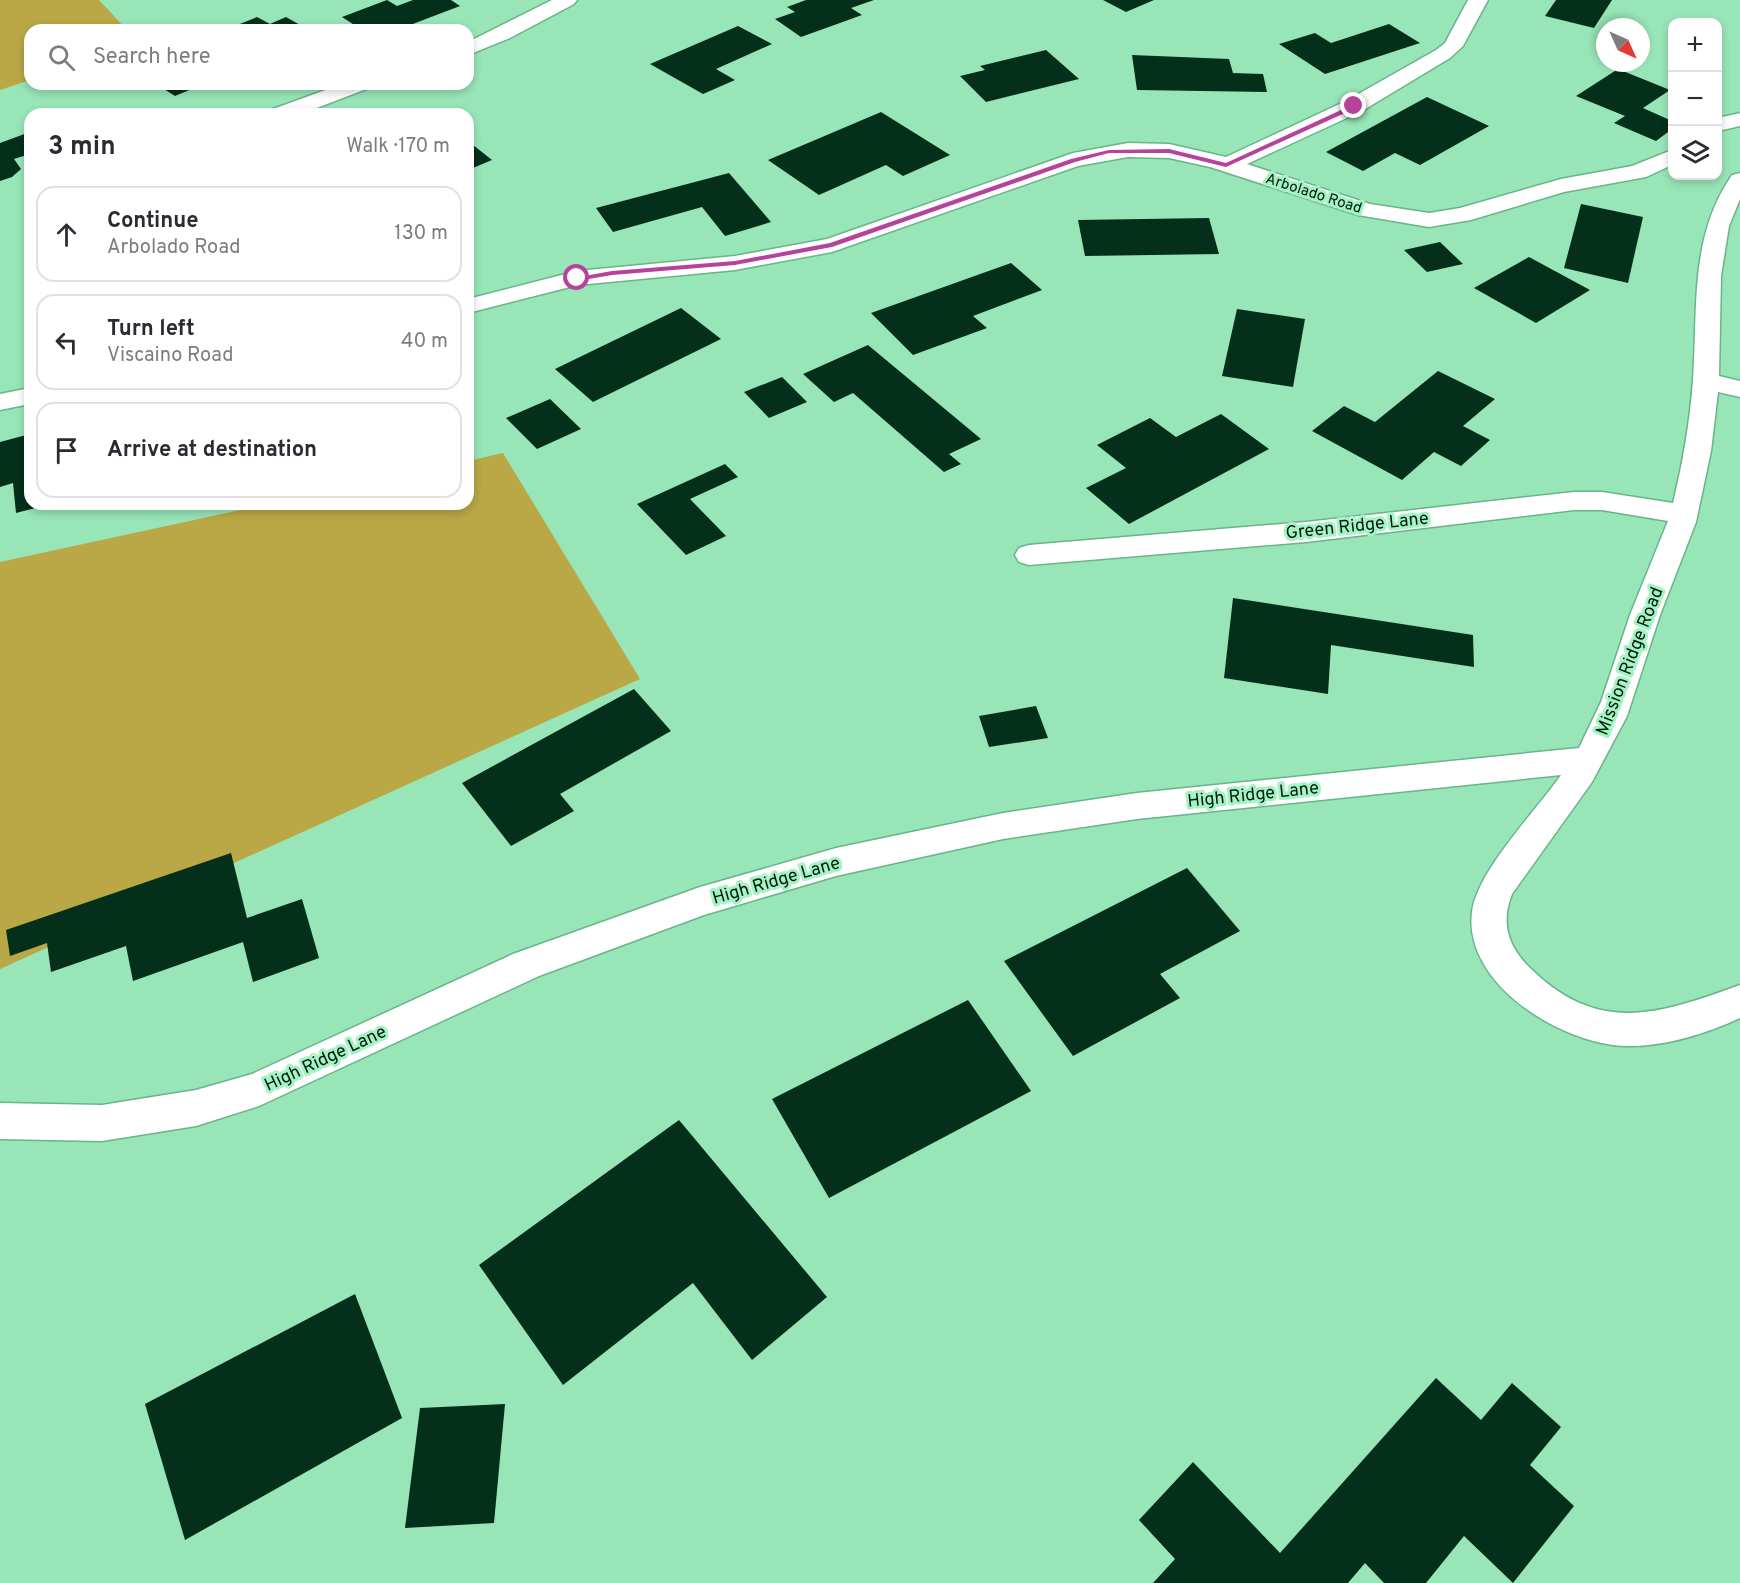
<!DOCTYPE html>
<html lang="en">
<head>
<meta charset="utf-8">
<style>
  :root { --surface:#fff; --page:#f7f7f7; --text:#2b2b33; --muted:#7c7c81; --line:#e1e1e2 }
  body { margin:0; font-family:Overpass,sans-serif; background:var(--page); color:var(--text) }
  .controls { position:absolute; right:18px; top:18px; display:grid; overflow:hidden; border-radius:12px; box-shadow:0 3px 9px #0003 }
  .controls button { width:54px; height:54px; display:grid; place-items:center; padding:0; border:0; border-bottom:2px solid var(--line); background:var(--surface); color:var(--text); font:30px sans-serif }
  .compass { position:absolute; left:1596px; top:18px; width:54px; height:54px; border-radius:50%; background:var(--surface); box-shadow:0 3px 9px #0003; rotate:135deg }
  .stop { position:absolute; width:18px; height:18px; margin:-14px; border:4px solid #b6429b; border-radius:50%; background:#fff }
  .stop.end { background:#b6429b; border-color:#fff; box-shadow:0 2px 6px #0008 }
  .list { margin:0; padding:0; list-style:none }
  h2 { display:flex; justify-content:space-between; align-items:center; height:78px; margin:0; padding:0 24px; font-size:26px }
  h2 small { font-size:20px; font-weight:400; color:var(--muted) }
  .list li { display:grid; grid-template-columns:39px 1fr auto; gap:18px; align-items:center; box-sizing:border-box; height:96px; margin:0 12px 12px; padding:0 12px; border:2px solid var(--line); border-radius:18px }
  .list b { display:block; font-size:22px; white-space:nowrap }
  .list p { margin:0; font-size:20px; white-space:nowrap; color:var(--muted) }
  .list em { font-size:20px; font-style:normal; color:var(--muted) }
  .icon { flex:none; width:33px; height:33px; fill:none; stroke:currentColor; stroke-width:2; stroke-linecap:round; stroke-linejoin:round }
  .map { position:relative; flex:none; width:1740px; height:1583px; overflow:hidden }
  .search { position:absolute; background:var(--surface); box-shadow:0 3px 9px #0003; left:24px; top:24px; width:450px; height:66px; display:flex; align-items:center; gap:15px; box-sizing:border-box; padding:0 21px; border-radius:18px; color:var(--muted); font-size:22px }
  .panel { position:absolute; background:var(--surface); box-shadow:0 3px 9px #0003; left:24px; top:108px; width:450px; height:402px; border-radius:18px }
  .map>svg:first-child { display:block }
  .green { fill:#baa746 }
  .building { fill:#042f1b }
  .lines { fill:none; stroke-linecap:round; stroke-linejoin:round }
  .minor-casing { stroke:#69b48a; stroke-width:3 }
  .minor { fill:#fff; fill-rule:evenodd }
  .route { fill:#b6429b }
  .labels { text-anchor:middle; stroke-width:6; stroke-linejoin:round; paint-order:stroke }
  .far-street-label { font-size:15px; fill:#001c0c; stroke:#a5f2c5 }
  .street-label { font-size:18px; fill:#001c0c; stroke:#a5f2c5 }
</style>
</head>
<body>
<div class="map">
<svg width="1740" height="1583" viewBox="0 0 1740 1583">
  <rect width="100%" height="100%" fill="#98e5b8"/>
  <g class="green">
    <path d="M0,0H99L127,30H30V80L0,90Z"/>
    <path d="M503,453L640,679L0,969V562L268,504H468V461Z"/>
  </g>
  <g class="building">
    <path d="M387,0L397,6L413,0H451L460,6L397,30H362L342,17Z"/>
    <path d="M806,0H874L851,8L862,15L801,37L775,19L795,12L787,7Z"/>
    <path d="M1103,0H1154L1126,12Z"/>
    <path d="M1556,0H1612L1594,28L1545,16Z"/>
    <path d="M257,17L270,24L286,17L309,30H225Z"/>
    <path d="M1389,24L1420,43L1325,74L1279,44L1315,33L1331,43Z"/>
    <path d="M738,26L772,44L716,69L735,80L703,94L650,64Z"/>
    <path d="M1046,50L1079,79L986,102L960,76L985,70L980,66Z"/>
    <path d="M1132,55L1229,59L1233,73L1263,74L1267,92L1137,90Z"/>
    <path d="M1618,69L1670,90L1643,108L1672,121V129L1656,141L1614,123L1625,116L1576,96Z"/>
    <path d="M156,84H204L175,96Z"/>
    <path d="M1427,97L1489,126L1420,165L1395,153L1363,171L1326,152Z"/>
    <path d="M881,112L950,155L903,176L886,165L819,195L768,160Z"/>
    <path d="M30,132V154L14,159L21,169L12,177L0,181V143Z"/>
    <path d="M468,141L492,160L468,170Z"/>
    <path d="M729,173L771,222L725,236L702,207L613,232L596,208Z"/>
    <path d="M1581,204L1643,217L1628,283L1564,268Z"/>
    <path d="M1209,218L1219,254L1085,256L1078,220Z"/>
    <path d="M1440,242L1463,264L1427,272L1404,250Z"/>
    <path d="M1529,257L1590,290L1536,323L1474,288Z"/>
    <path d="M1011,263L1042,290L973,316L987,328L913,355L871,313Z"/>
    <path d="M681,308L721,339L593,402L555,369Z"/>
    <path d="M1237,309L1305,319L1293,387L1222,376Z"/>
    <path d="M868,345L981,439L949,454L961,464L944,472L853,393L834,402L803,374Z"/>
    <path d="M1438,371L1495,399L1463,426L1490,440L1461,466L1434,452L1402,480L1312,431L1344,406L1375,422Z"/>
    <path d="M782,377L807,402L769,418L744,392Z"/>
    <path d="M550,399L581,429L537,449L506,418Z"/>
    <path d="M1221,414L1269,449L1129,524L1086,488L1126,468L1097,445L1150,418L1176,437Z"/>
    <path d="M30,434V504L47,505L16,513L13,483L0,487V442Z"/>
    <path d="M725,464L738,477L690,499L726,536L686,555L637,504Z"/>
    <path d="M1233,598L1473,635L1474,667L1331,645L1328,694L1224,678Z"/>
    <path d="M634,689L671,731L560,794L574,811L511,846L462,783Z"/>
    <path d="M1036,706L1048,738L989,747L979,716Z"/>
    <path d="M231,853L247,918L302,899L319,958L253,982L243,942L133,981L126,946L51,972L47,943L10,956L6,930Z"/>
    <path d="M1187,868L1240,931L1160,974L1180,998L1073,1056L1004,961Z"/>
    <path d="M968,1000L1031,1091L829,1198L772,1099Z"/>
    <path d="M679,1120L827,1297L752,1360L693,1283L563,1385L479,1265Z"/>
    <path d="M355,1294L402,1418L185,1540L145,1404Z"/>
    <path d="M1436,1378L1481,1420L1512,1383L1561,1427L1530,1465L1574,1506L1513,1583L1464,1536L1426,1583H1384L1365,1563L1348,1583H1153L1175,1559L1139,1520L1193,1462L1280,1553Z"/>
    <path d="M505,1404L494,1523L405,1528L420,1408Z"/>
  </g>
  <g class="lines">
    <defs>
      <g id="minor">
        <path d="M552,0H577L574,4L510,38L468,55V42Z"/>
        <path d="M1468,0H1488L1463,46L1450,58L1362,111L1247,164L1370,204L1429,213L1460,208L1561,179L1632,166L1672,150V165L1646,177L1564,192L1471,220L1429,227L1358,215L1210,167L1169,158L1128,157L1078,166L832,252L735,270L578,285L468,313V299L577,271L735,256L827,239L1073,153L1128,143L1169,144L1226,157L1346,101L1436,50L1445,43Z"/>
        <path d="M342,84H373L369,88L301,114H270L273,109Z"/>
        <path d="M1740,113V126L1718,131V118Z"/>
        <path d="M1740,173V199L1729,226L1721,276L1719,376L1740,381V397L1718,392L1711,451L1696,522L1660,615L1627,716L1592,782L1512,894C1501,921 1507,944 1527,965C1597,1036 1657,1015 1740,985V1018C1705,1034 1664,1047 1625,1046C1563,1044 1463,985 1472,912C1477,871 1536,811 1561,775L1137,819L1003,839L836,876L704,915L539,976L259,1106L196,1126L102,1141L0,1139V1103L102,1105L196,1090L252,1074L513,954L700,887L836,848L1003,813L1137,793L1579,748L1601,702L1630,615L1668,521L1602,510H1574L1306,542L1029,565L1019,562L1015,555L1019,548L1029,545L1306,522L1574,492H1602L1673,503C1683,462 1690,421 1693,380C1698,308 1689,237 1732,175Z"/>
        <path d="M30,388V404L0,410V394Z"/>
      </g>
    </defs>
    <use href="#minor" class="minor-casing"/>
    <use href="#minor" class="minor"/>
  </g>
  <path class="route" d="M1354,104L1356,108L1226,167L1169,153H1109L1075,162L832,247L735,265L612,275L577,281L573,278L612,271L735,261L830,243L1071,159L1109,150L1169,149L1226,163Z"/>
  <g class="labels">
    <g class="far-street-label">
      <text transform="translate(1314 193) rotate(18)" y="5">Arbolado Road</text>
    </g>
    <g class="street-label">
      <text transform="translate(1357 525) rotate(-6)" y="6">Green Ridge Lane</text>
      <text transform="translate(1629 661) rotate(-69)" y="6">Mission Ridge Road</text>
      <text transform="translate(1253 794) rotate(-6)" y="6">High Ridge Lane</text>
      <text transform="translate(776 880) rotate(-16)" y="6">High Ridge Lane</text>
      <text transform="translate(325 1058) rotate(-25)" y="6">High Ridge Lane</text>
    </g>
  </g>
</svg>
<div class="controls">
<button>+</button>
<button>−</button>
<button><svg class="icon" aria-label="layers" viewBox="0 0 24 24"><path d="M12 4l9 5-9 5-9-5zM3 14l9 5 9-5"/></svg></button>
</div>
<svg class="compass" viewBox="-18 -18 36 36"><path d="M0-13l5 13h-10z" fill="#e53935"/><path d="M0 13l5-13h-10z" fill="#7c7c81"/></svg>
<div class="stop" style="left:577px;top:278px"></div>
<div class="stop end" style="left:1354px;top:106px"></div>
<div class="search"><svg class="icon" aria-label="search" viewBox="0 0 24 24"><circle cx="10" cy="10" r="6"/><path d="M15 15l6 6"/></svg>Search here</div>
<section class="panel">
<h2>3 min<small>Walk · 170 m</small></h2>
<ul class="list">
<li><svg class="icon" aria-label="ahead" viewBox="0 0 24 24"><path d="M12 20V5M6 11l6-6 6 6"/></svg><div><b>Continue</b><p>Arbolado Road</p></div><em>130 m</em></li>
<li><svg class="icon" aria-label="left" viewBox="0 0 24 24"><path d="M17 20v-9H6M10 6l-5 5 5 5"/></svg><div><b>Turn left</b><p>Viscaino Road</p></div><em>40 m</em></li>
<li><svg class="icon" aria-label="arrive" viewBox="0 0 24 24"><path d="M6 21V4h12l-3 4 3 4H6"/></svg><div><b>Arrive at destination</b></div></li>
</ul>
</section>
</div>
</body>
</html>
